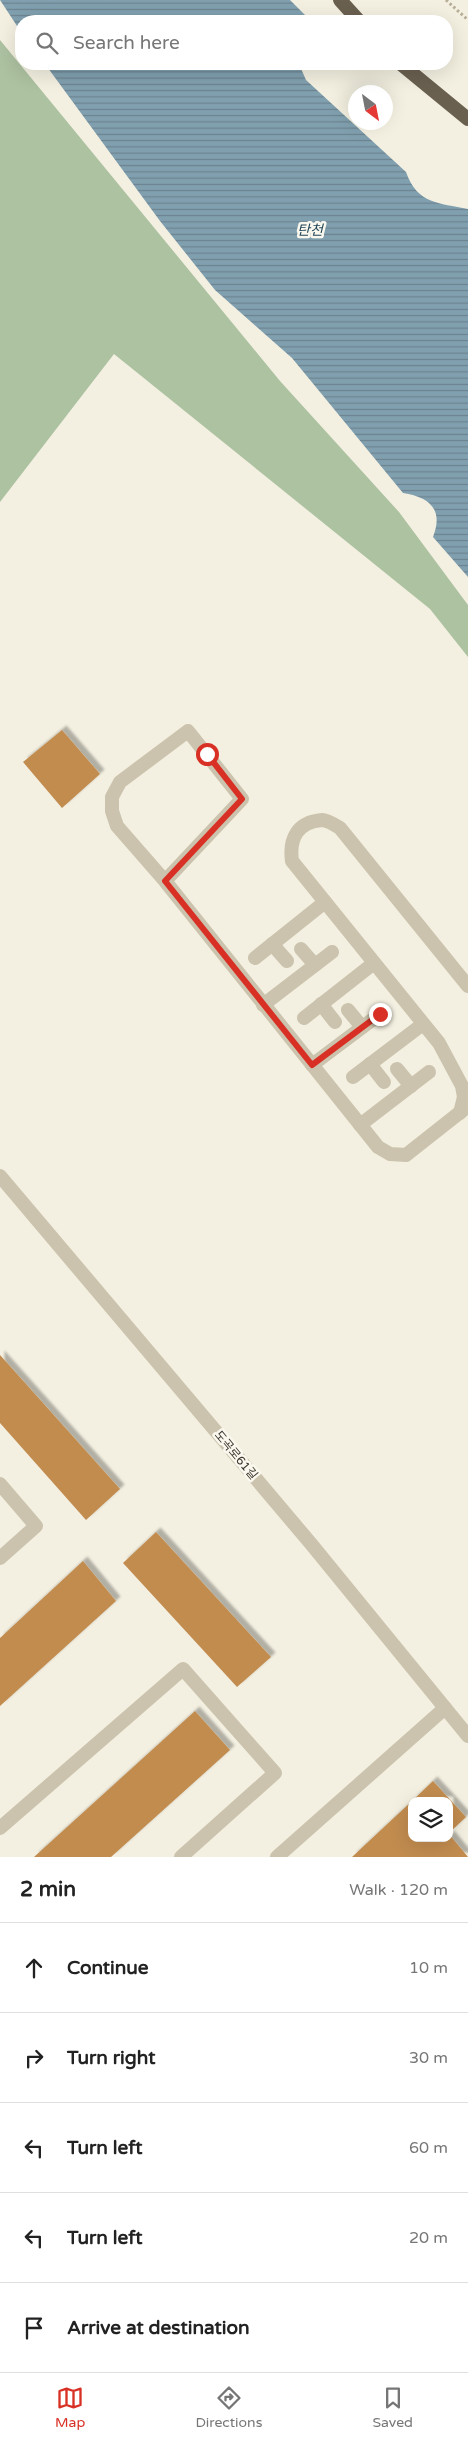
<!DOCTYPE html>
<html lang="en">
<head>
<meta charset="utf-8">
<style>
  :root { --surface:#fff; --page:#f6f6f6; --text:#222; --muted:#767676; --line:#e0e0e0; --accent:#d93025 }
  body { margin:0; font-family:"Varela Round","Noto Sans KR",sans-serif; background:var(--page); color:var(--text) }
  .controls { position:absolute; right:15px; bottom:15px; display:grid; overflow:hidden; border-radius:10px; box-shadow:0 5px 20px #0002 }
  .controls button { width:45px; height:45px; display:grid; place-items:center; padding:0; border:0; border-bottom:1px solid var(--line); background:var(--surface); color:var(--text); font:25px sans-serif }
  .compass { position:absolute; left:348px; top:85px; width:45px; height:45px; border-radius:50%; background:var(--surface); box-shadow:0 5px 20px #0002; rotate:148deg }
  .stop { position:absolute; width:15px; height:15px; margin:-11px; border:4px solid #d93025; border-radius:50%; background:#fff }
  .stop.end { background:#d93025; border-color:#fff; box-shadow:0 1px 5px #0008 }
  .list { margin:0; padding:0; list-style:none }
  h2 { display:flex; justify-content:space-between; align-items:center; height:65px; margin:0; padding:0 20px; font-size:21px }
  h2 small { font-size:16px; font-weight:400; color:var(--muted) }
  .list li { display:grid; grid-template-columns:32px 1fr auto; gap:15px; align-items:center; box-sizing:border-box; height:90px; padding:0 20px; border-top:1px solid var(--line) }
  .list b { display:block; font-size:19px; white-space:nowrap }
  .list em { font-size:16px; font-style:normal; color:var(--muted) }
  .icon { flex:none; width:28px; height:28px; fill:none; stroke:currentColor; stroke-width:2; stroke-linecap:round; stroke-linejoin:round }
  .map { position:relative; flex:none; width:468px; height:1857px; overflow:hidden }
  .search { position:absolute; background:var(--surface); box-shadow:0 5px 20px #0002; left:15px; right:15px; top:15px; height:55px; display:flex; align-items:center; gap:12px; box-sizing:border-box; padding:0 18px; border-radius:20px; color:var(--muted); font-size:19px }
  .sheet { height:515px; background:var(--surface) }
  nav { display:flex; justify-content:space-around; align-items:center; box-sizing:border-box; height:70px; border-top:1px solid var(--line); background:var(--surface); font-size:14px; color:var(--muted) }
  nav a { display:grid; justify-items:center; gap:2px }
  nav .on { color:var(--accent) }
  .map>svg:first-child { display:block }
  .green { fill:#adc2a1 }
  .water { fill:url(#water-rules) }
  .building { fill:#c28c50; filter:url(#shadow) }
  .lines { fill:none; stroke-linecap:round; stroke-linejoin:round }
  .path { stroke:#b7ae97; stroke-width:3; stroke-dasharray:2.5 2.5; stroke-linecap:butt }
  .service { stroke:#cbc3ad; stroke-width:14 }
  .minor { stroke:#cbc3ad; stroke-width:14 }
  .trunk { stroke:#6a6050; stroke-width:14 }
  .route { stroke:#d93025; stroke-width:6 }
  .labels { text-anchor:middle; stroke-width:5; stroke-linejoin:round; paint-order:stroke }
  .street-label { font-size:12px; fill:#3a342b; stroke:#faf8ee }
  .water-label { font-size:14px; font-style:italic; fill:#21465a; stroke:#faf8ee }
</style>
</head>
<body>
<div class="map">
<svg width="468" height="1857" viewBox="0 0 468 1857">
  <defs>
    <pattern id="water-rules" width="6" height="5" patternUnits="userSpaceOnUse" patternTransform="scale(1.25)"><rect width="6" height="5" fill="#81a0af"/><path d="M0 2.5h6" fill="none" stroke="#6b838f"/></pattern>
    <filter id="shadow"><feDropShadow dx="4.5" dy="-4.5" stdDeviation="1" flood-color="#0004"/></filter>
  </defs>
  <rect width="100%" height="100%" fill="#f3f0e1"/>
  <path class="green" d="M0,40L280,381L399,512L468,605V657L430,609L114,354L0,502Z"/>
  <g class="water">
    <path d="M0,0H290L311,21H21V32Z"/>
    <path d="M45,64H299L306,80L406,172C417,204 439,203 468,209V577L433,537C444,509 429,497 403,493L292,358L215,290L160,221Z"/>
  </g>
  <g class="building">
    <path d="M62,730L100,774L62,808L23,762Z"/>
    <path d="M0,1355L120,1489L86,1520L0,1423Z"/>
    <path d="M156,1532L271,1657L237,1687L123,1563Z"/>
    <path d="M83,1561L116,1601L0,1706V1638Z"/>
    <path d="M195,1711L230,1750L111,1857H34Z"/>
    <path d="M433,1781L466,1817L449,1833V1801H412Z"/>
    <path d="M412,1801V1838H449V1834L468,1857H352Z"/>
  </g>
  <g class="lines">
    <path class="path" d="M446,0L468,20"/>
    <g class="service">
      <path d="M165,881L242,799L188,731L120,782L112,797V811L117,826L165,881L378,1147L390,1154L406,1155L468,1106"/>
      <path d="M272,944L287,961"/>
      <path d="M301,949L315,965"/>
      <path d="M255,958L325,902"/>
      <path d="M321,1004L335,1022"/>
      <path d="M263,1005L332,952"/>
      <path d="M348,1010L362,1027"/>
      <path d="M304,1018L374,963"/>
      <path d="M370,1064L384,1082"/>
      <path d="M312,1065L380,1014"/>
      <path d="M397,1069L411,1086"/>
      <path d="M353,1077L423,1024"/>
      <path d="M460,1113L464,1097L462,1086L439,1043L292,861C289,839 297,822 322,820C327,820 335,825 340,828L468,986"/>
      <path d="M360,1125L429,1072"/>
      <path d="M0,1484L36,1526L0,1558"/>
      <path d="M0,1828L183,1669L275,1773L181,1857"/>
    </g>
    <g class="minor">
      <path d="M0,1176L312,1545L468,1736"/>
      <path d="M277,1857L445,1708"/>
    </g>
    <g class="trunk">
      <path d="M340,0L359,21"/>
      <path d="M401,64L468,119"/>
    </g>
  </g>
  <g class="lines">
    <path class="route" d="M207,754L242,799L165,881L312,1065L380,1014"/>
  </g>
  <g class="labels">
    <g class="street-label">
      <text transform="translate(236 1455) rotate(50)" y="4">도곡로61길</text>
    </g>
    <g class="water-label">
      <text x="310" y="235">탄천</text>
    </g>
  </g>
</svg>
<div class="controls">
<button><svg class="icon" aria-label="layers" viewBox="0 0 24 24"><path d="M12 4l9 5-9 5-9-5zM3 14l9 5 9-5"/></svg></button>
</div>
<svg class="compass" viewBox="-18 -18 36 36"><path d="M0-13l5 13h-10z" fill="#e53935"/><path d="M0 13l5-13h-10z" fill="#767676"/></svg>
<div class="stop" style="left:207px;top:754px"></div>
<div class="stop end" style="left:380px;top:1014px"></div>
<div class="search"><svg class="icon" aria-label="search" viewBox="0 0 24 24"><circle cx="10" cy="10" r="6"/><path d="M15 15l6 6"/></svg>Search here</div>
</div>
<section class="sheet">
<h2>2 min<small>Walk · 120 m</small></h2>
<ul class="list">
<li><svg class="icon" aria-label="ahead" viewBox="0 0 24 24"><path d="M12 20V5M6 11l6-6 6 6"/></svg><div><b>Continue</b></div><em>10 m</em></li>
<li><svg class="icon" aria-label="right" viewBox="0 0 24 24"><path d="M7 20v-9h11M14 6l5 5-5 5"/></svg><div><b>Turn right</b></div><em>30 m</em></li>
<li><svg class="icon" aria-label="left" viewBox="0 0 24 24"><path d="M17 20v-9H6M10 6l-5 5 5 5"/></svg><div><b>Turn left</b></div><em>60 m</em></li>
<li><svg class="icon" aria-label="left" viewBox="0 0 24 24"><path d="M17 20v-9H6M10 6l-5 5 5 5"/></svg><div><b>Turn left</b></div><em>20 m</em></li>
<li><svg class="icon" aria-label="arrive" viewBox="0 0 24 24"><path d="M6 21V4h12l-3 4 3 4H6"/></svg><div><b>Arrive at destination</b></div></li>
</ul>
</section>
<nav>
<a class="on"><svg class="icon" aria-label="map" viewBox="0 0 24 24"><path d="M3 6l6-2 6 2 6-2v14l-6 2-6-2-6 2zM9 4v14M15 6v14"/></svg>Map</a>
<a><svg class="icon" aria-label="directions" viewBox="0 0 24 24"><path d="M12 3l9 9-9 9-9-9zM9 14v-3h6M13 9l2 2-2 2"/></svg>Directions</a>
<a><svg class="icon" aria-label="saved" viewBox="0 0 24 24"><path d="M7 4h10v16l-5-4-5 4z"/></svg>Saved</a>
</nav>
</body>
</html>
